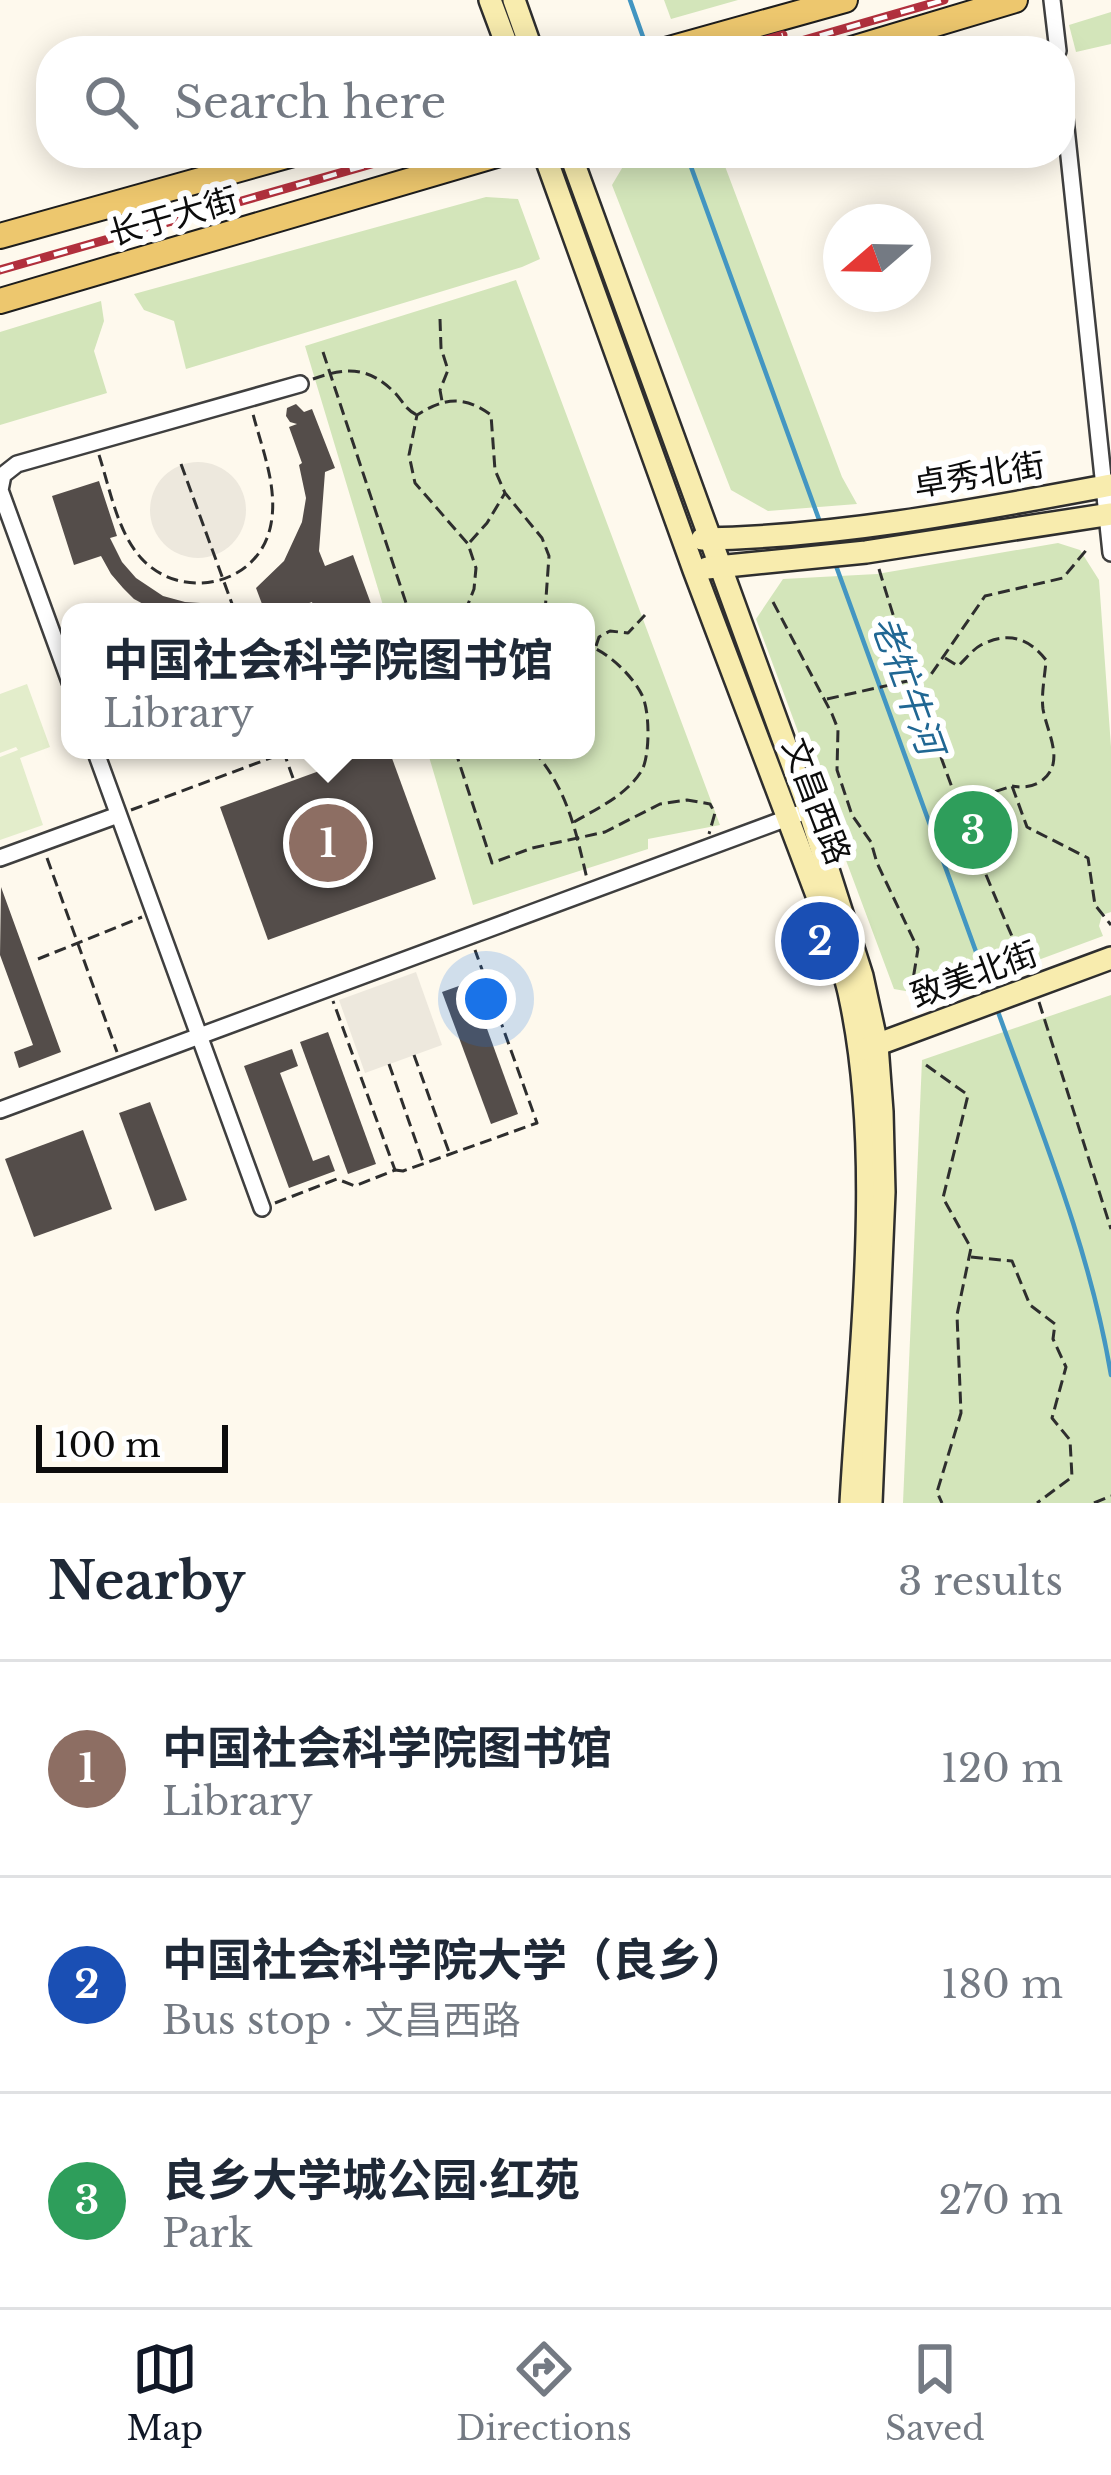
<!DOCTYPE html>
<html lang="en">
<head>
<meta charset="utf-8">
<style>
  :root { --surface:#fff; --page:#f2f2f3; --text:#1f2937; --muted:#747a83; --line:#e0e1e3; --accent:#111827 }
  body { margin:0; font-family:"Libre Baskerville","Noto Sans SC",serif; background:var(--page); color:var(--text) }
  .compass { position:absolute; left:823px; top:204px; width:108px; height:108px; border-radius:50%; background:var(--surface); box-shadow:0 6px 30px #0003; rotate:250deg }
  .scale { position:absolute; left:36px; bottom:30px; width:192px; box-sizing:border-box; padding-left:12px; border:6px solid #0c0c0c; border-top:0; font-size:33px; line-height:42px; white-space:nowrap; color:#0c0c0c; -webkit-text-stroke:9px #fff; paint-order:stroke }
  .you { position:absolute; left:486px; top:999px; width:42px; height:42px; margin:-30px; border:9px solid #fff; border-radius:50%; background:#1a73e8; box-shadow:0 0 0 18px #1a73e833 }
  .badge { display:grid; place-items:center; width:78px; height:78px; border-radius:50%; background:var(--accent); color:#fff; font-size:39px; font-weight:700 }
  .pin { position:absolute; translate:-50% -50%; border:6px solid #fff; box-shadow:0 3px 12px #0006 }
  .popup { position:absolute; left:61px; top:603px; width:534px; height:156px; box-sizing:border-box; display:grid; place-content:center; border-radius:24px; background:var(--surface); filter:drop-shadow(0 3px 9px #0005); font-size:39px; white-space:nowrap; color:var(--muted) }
  .popup b { font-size:45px; color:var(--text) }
  .popup::after { content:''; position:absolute; left:50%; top:100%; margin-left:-24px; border:24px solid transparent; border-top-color:var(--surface) }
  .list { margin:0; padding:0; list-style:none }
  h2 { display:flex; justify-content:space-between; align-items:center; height:156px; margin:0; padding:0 48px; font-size:51px }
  h2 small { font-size:39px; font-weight:400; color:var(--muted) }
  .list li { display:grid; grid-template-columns:78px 1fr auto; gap:36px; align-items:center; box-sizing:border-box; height:216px; padding:0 48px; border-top:3px solid var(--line) }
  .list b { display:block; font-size:45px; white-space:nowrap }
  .list p { margin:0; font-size:39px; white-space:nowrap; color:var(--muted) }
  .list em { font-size:39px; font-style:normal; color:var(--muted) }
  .icon { flex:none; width:66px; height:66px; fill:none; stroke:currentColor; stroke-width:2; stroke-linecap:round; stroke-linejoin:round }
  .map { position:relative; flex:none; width:1111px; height:1503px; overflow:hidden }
  .search { position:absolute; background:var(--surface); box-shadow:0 6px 30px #0003; left:36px; right:36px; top:36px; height:132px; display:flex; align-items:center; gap:30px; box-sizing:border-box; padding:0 42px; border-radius:48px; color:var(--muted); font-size:45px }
  .sheet { height:804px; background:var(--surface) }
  nav { display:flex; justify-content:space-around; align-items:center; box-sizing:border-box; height:168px; border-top:3px solid var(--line); background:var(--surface); font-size:33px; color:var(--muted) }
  nav a { display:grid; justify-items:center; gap:6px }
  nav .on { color:var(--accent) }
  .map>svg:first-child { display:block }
  .green { fill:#d3e5ba }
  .pitch { fill:#e3edcb }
  .plaza { fill:#ede8dd }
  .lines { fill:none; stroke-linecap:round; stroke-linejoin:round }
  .stream { stroke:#4396c2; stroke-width:4.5 }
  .building { fill:#544d4a }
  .street-casing { stroke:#3f3f3f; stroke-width:20 }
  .secondary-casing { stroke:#2e2e2e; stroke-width:26 }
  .primary-casing { stroke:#1d1d1d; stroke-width:28 }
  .path { stroke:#2e2e2e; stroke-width:3; stroke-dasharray:12 6; stroke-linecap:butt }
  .street { stroke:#fff; stroke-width:15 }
  .secondary { stroke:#f8ecae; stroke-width:21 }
  .primary { stroke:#edc76e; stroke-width:24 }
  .rail-casing { stroke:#b1303d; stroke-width:9 }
  .rail { stroke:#fff; stroke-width:4.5; stroke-dasharray:14; stroke-linecap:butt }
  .labels { text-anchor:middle; stroke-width:12; stroke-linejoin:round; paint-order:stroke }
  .street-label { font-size:33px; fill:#0c0c0c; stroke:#fff }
  .water-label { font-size:36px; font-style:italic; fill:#206793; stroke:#fff }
</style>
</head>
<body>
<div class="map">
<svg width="1111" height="1503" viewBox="0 0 1111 1503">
  <rect width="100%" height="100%" fill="#fef9ed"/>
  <g class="green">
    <path d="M664,0H738L671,19Z"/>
    <path d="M1111,12V44L1076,52L1069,25Z"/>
    <path d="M631,153H720L842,477L857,504L768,511L731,490L612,185Z"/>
    <path d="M486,197L518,199L540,259L522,267L186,369L174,321L144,310L134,294Z"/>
    <path d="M516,280L720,825L648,839V849L473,905L427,750H586V612H385L305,346Z"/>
    <path d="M101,301L104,321L94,351L107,393L0,425V332Z"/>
    <path d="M1058,543L1080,550L1099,580L1111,747V912L1102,915L1099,926L1103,936L939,997L894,989L756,619L783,579L877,574Z"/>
    <path d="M1111,995V1503H903L922,1060Z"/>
  </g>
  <path class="pitch" d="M27,684L50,747L20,758L43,825L0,840V757L18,750L16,747L0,753V694Z"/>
  <g class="plaza">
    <circle cx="198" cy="510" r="48"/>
    <path d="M416,972L442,1045L365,1073L339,1000Z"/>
  </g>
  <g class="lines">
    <g class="stream">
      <path d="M630,0L648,51"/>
      <path d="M686,153L821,525"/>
      <path d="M835,563L991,993"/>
      <path d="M997,1009C1040,1129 1090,1249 1111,1375"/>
    </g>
  </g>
  <g class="building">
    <path d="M296,404L304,412L312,409L335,468L325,472L319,551L325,566L353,555L374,612H315L312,602L285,612H265L256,588L284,561L302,522L306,498L299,465L302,463L289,427L297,424L290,422L286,416L287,408Z"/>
    <path d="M99,481L117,536L110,538L122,562L136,578L163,596L185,602L216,604L218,612H158L134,599L123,588L111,574L101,556L74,565L52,496Z"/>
    <path d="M377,750H389L436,879L268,940L220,807Z"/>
    <path d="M1,887L61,1052L19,1068L14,1052L33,1045L0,955Z"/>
    <path d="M470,982L518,1114L491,1124L442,992Z"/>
    <path d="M328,1032L376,1164L348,1174L300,1042Z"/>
    <path d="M292,1049L298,1066L280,1073L313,1161L329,1155L335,1171L289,1188L244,1066Z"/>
    <path d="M150,1102L187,1200L155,1211L119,1113Z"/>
    <path d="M83,1130L112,1209L34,1237L5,1159Z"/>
  </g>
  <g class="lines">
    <defs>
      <g id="street">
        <path d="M1052,0L1058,51"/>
        <path d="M1060,71L1111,553"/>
        <path d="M70,682L0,490L3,475L17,464L300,384"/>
        <path d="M95,750L262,1208"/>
        <path d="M0,858L118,815"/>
        <path d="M0,1110L809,810"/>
      </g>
      <g id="secondary">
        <path d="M490,0L509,51"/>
        <path d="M514,0L532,51"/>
        <path d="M544,153L694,570L832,935C838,956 846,976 850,997C884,1155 860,1342 851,1503"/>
        <path d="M570,153L809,810L862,976L877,1045L882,1112L884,1192L871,1503"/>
        <path d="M702,539C838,537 977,510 1111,485"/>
        <path d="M707,568L866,552L1111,514"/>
        <path d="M865,1049L1111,958"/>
      </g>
      <g id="primary">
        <path d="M662,51L845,0"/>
        <path d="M845,51L1015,0"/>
        <path d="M0,236L297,153"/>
        <path d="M0,301L503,153"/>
      </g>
    </defs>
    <use href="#street" class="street-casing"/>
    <use href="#secondary" class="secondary-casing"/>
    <use href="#primary" class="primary-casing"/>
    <g class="path">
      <path d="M440,319L441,348L448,370L440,390L442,401"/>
      <path d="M323,352L409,612"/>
      <path d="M313,379C346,367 369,366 396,394C404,403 405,409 417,415"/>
      <path d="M99,455C110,489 117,531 141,558C182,603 260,585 271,524C278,487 262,449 253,414"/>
      <path d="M181,464L235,612"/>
      <path d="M470,542L487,523L505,493"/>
      <path d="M879,569C920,705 968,840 1027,970"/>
      <path d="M773,602L832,714L838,729L837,770L852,815L871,842L877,863L918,949L910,998"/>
      <path d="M465,612L474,589L476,568L468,544L415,483L409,455L417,415C444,398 464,395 491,415L495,470L505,493L542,538L549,556L545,612"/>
      <path d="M596,646L599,637L610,631L628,633L645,615"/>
      <path d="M945,658L958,666C965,660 973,649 981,645C1008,631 1029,638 1046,660C1045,676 1041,694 1043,709C1047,733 1067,764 1040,782C1031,787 1023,788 1012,786"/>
      <path d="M827,699L930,676L985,596L1063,578L1088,548"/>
      <path d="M283,750L293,778"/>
      <path d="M455,750L492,863L532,848L605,832L660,804L687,800L710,804L715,813L709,834"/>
      <path d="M533,750C567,788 576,831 587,879"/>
      <path d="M961,803L1012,786L1027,827L1088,858L1095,905L1111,925"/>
      <path d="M131,810L292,750"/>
      <path d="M574,822C598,808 627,795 642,770C650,755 650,711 642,695C632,675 607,651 586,645"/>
      <path d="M47,858L117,1052"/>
      <path d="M38,959L142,917"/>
      <path d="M1039,1002L1111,1229"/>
      <path d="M414,1055L449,1152"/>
      <path d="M389,1064L423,1162"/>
      <path d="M926,1065L968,1095L943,1198L971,1248L957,1315L961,1413L937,1492L942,1503"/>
      <path d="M395,1170L403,1171L537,1123L475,950"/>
      <path d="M275,1203L337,1179L355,1186L395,1170L333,1001"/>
      <path d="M971,1257L1012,1261L1030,1305L1055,1324L1053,1339L1066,1367L1052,1418L1070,1440L1072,1477L1037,1503"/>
      <path d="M1094,1503L1111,1496"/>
    </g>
    <use href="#street" class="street"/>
    <use href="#secondary" class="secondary"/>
    <use href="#primary" class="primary"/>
    <defs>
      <g id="rail">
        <path d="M728,51L783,35"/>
        <path d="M766,51L944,0"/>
        <path d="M0,270L410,153"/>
      </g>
    </defs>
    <use href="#rail" class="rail-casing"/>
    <use href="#rail" class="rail"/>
  </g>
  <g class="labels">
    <g class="street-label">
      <text transform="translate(173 216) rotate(-16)" y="12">长于大街</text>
      <text transform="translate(979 474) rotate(-9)" y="12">卓秀北街</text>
      <text transform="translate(817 801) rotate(69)" y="12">文昌西路</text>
      <text transform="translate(974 974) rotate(-20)" y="12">致美北街</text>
    </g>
    <g class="water-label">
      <text transform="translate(908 685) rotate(70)" y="13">老牤牛河</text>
    </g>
  </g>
</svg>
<svg class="compass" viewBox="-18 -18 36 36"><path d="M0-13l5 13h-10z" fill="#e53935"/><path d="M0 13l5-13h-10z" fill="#747a83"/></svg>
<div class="scale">100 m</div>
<div class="you"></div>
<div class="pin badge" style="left:328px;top:843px;background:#8d6e63">1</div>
<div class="popup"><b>中国社会科学院图书馆</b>Library</div>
<div class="pin badge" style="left:820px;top:941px;background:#1a4fb4">2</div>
<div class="pin badge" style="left:973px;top:830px;background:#2e9e5b">3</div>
<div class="search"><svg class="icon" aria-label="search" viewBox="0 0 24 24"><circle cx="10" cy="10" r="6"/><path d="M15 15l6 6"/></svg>Search here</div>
</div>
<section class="sheet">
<h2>Nearby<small>3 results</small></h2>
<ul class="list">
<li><span class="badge" style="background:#8d6e63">1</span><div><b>中国社会科学院图书馆</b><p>Library</p></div><em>120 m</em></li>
<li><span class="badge" style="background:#1a4fb4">2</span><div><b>中国社会科学院大学（良乡）</b><p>Bus stop · 文昌西路</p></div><em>180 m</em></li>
<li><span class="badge" style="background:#2e9e5b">3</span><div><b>良乡大学城公园·红苑</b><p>Park</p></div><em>270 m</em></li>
</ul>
</section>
<nav>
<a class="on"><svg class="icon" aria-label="map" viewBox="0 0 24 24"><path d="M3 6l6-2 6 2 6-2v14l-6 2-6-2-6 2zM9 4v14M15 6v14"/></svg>Map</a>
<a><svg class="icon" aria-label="directions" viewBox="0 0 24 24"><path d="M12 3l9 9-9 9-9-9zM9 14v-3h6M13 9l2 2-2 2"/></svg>Directions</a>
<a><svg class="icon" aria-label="saved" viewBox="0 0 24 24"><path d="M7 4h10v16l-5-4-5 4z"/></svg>Saved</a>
</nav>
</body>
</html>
